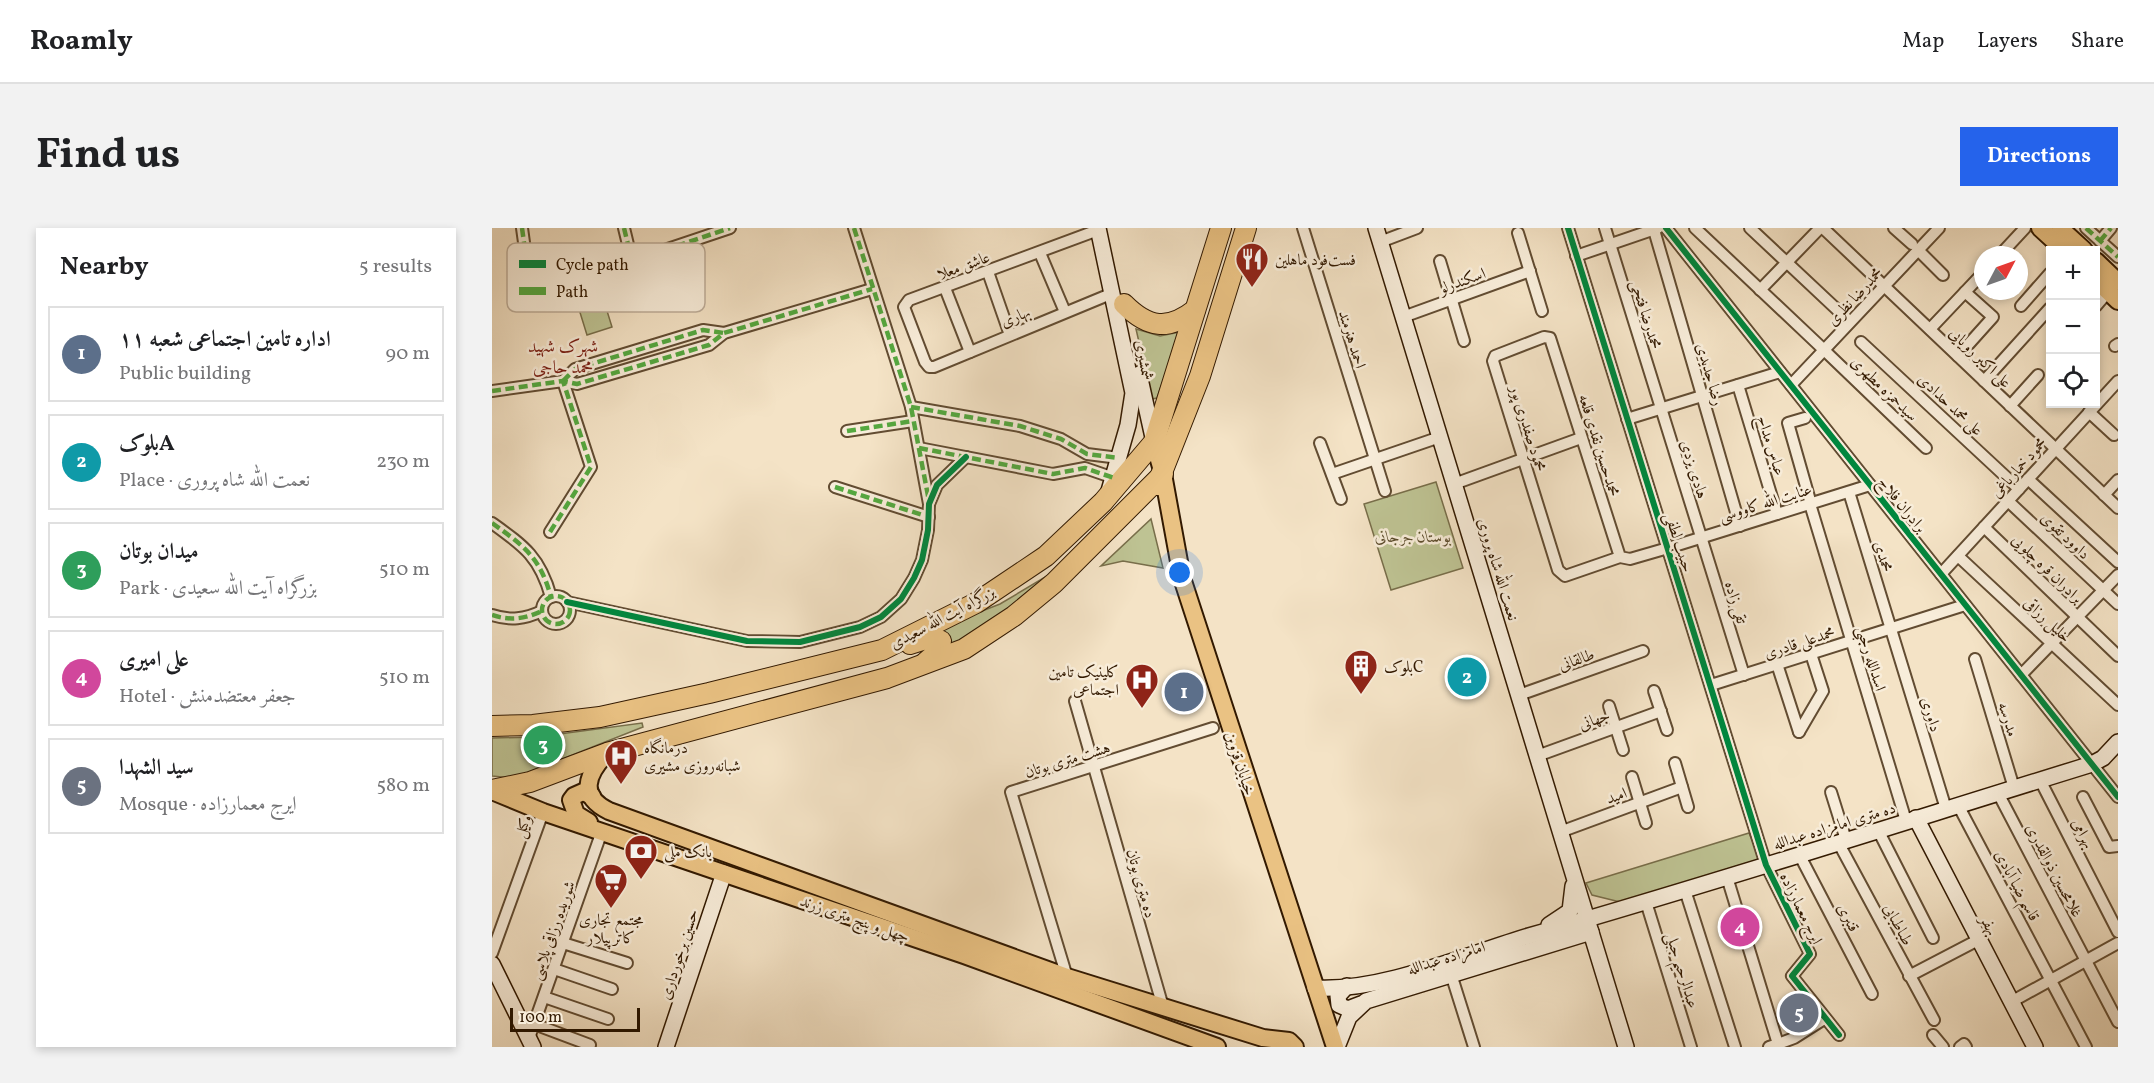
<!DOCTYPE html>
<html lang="en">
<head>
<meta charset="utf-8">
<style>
  :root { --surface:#fff; --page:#f2f2f2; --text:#202124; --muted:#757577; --line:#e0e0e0; --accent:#2563eb }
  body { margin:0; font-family:Vollkorn,Amiri,serif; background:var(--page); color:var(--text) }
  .controls { position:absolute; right:18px; top:18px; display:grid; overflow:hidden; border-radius:0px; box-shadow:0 3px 9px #0003 }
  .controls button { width:54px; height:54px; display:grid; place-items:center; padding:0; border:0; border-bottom:2px solid var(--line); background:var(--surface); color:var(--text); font:30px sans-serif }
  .compass { position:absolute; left:1482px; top:18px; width:54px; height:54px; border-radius:50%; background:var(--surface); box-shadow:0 3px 9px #0003; rotate:49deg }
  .scale { position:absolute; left:18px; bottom:15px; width:130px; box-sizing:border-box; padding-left:6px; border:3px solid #321900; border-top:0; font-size:16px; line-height:21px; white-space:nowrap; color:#321900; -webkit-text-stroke:4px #f8edda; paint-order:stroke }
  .you { position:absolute; left:688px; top:345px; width:21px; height:21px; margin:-15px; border:4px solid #fff; border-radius:50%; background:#1a73e8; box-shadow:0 0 0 9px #1a73e833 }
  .badge { display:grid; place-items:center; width:39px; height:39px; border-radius:50%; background:var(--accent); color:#fff; font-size:20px; font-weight:700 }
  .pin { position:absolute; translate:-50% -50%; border:3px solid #fff; box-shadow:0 2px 6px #0006 }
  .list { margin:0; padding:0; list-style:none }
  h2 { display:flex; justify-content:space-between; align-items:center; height:78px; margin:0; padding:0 24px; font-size:26px }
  h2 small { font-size:20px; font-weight:400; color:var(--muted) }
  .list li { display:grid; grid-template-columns:39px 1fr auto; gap:18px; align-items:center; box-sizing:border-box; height:96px; margin:0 12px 12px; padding:0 12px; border:2px solid var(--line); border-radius:0px }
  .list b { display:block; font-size:22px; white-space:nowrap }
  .list p { margin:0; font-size:20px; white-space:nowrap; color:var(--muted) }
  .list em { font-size:20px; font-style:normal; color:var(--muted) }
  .icon { flex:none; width:33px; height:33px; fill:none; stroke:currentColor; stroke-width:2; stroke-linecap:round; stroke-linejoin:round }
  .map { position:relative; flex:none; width:1626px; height:819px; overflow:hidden; border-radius:0px }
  header { display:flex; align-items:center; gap:36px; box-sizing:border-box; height:84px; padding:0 30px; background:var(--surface); border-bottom:2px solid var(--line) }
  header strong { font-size:28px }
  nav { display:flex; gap:33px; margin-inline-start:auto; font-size:21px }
  .intro { display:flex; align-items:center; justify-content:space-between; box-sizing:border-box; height:144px; padding:0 36px }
  h1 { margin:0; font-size:42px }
  .button { padding:15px 27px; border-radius:0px; background:var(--accent); color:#fff; font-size:21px; font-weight:700 }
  main { display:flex; gap:36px; padding:0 36px }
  aside { flex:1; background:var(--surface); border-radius:0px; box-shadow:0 3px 9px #0003 }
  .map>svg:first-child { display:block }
  .green { fill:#bec393; stroke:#786e4a; stroke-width:1.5 }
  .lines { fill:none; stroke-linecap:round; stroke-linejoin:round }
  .street-casing { stroke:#624c32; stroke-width:14 }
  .secondary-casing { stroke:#321900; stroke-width:18 }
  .primary-casing { stroke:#321900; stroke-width:20 }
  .highway-casing { stroke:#321900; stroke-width:22 }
  .street { stroke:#f8edda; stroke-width:10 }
  .secondary { stroke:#f8edda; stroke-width:15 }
  .primary { stroke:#eac283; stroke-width:16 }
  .highway { stroke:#eac283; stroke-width:20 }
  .quiet { stroke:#54a940; stroke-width:4.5; stroke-dasharray:9 4.5; stroke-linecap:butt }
  .cycleway-casing { stroke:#f8edda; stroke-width:10 }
  .cycleway { stroke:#00873e; stroke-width:6 }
  .labels { text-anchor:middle; stroke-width:5; stroke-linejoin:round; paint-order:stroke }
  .poi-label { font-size:16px; fill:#321900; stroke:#f8edda; text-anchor:start }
  .street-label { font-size:16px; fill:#321900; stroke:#f8edda }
  .park-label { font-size:16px; font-style:italic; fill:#5c4c2c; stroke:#f8edda }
  .neighbourhood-label { font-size:18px; fill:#7a1f14; stroke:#f8edda }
  .key { fill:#f8edda; stroke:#bdad99; stroke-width:1.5 }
  .key-label { font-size:16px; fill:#321900 }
</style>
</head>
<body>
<header>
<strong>Roamly</strong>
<nav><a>Map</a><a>Layers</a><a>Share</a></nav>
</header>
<div class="intro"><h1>Find us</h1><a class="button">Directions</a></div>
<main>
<aside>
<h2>Nearby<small>5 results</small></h2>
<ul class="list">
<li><span class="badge" style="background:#5c6f8a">1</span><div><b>اداره تامین اجتماعی شعبه ۱۱</b><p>Public building</p></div><em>90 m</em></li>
<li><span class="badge" style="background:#0f9aa8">2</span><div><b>بلوکA</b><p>Place · نعمت الله شاه پروری</p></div><em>230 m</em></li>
<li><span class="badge" style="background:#2e9e5b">3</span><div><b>میدان بوتان</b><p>Park · بزرگراه آیت الله سعیدی</p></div><em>510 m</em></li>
<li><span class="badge" style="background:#d1479c">4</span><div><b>علی امیری</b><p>Hotel · جعفر معتضدمنش</p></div><em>510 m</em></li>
<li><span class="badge" style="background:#6b7280">5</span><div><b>سید الشهدا</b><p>Mosque · ایرج معمارزاده</p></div><em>580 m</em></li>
</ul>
</aside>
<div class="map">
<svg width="1626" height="819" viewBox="0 0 1626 819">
  <rect width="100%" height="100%" fill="#f4e3c6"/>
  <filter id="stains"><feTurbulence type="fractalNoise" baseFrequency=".00333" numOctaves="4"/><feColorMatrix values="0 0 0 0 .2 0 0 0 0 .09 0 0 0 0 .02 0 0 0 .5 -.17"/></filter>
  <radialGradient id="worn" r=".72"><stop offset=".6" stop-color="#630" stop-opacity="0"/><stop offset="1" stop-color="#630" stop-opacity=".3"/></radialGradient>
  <g class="green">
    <path d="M111,70L120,99L95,107L86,78Z"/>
    <path d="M644,101L668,108L688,104L665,170L660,171Z"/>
    <path d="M944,254L971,340L899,362L872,276Z"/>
    <path d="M659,291L671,340L631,333L609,338Z"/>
    <path d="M555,348L504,390L454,423L441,402L508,376Z"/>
    <path d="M150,495L151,499L22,550L0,548V510L45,509Z"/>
    <path d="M1257,605L1268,631L1128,674L1100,667L1094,655Z"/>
  </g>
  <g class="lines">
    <defs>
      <g id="street">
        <path d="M30,0L38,58"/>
        <path d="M132,0L140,33L238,0"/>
        <path d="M362,0L419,179L437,276"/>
        <path d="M811,0L893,263"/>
        <path d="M1076,0L1274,637L1318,726L1300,748L1347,807"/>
        <path d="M1113,0L1252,447"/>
        <path d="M1174,0L1626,569"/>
        <path d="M1203,0L1330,120"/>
        <path d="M1258,0L1354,90"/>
        <path d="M1331,0L1626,280"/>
        <path d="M1402,0L1420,16"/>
        <path d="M1594,0L1626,29"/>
        <path d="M606,2L417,72L412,79L433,134L437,139H442L621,65"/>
        <path d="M1162,2L1248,298"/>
        <path d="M1026,5L1050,83"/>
        <path d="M1608,13L1619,0"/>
        <path d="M888,14L925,0"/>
        <path d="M1426,22L1451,47"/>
        <path d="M548,25L573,84"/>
        <path d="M1508,27L1533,0"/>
        <path d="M1084,28L1166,0"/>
        <path d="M948,33L972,113"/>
        <path d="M496,44L518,107"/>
        <path d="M453,60L478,124"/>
        <path d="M1268,62L1328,0"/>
        <path d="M1529,78L1558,45"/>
        <path d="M1604,78L1616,64"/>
        <path d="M911,89L1038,43"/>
        <path d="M1438,101L1491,45"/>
        <path d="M1369,114L1527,261"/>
        <path d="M1623,118L1626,116"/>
        <path d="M1332,122L1434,220"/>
        <path d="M1466,128L1501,89L1473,64"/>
        <path d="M71,153L83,141L211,102L232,105"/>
        <path d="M1492,153L1558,80"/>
        <path d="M1246,157L1285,286"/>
        <path d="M1299,157L1447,0"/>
        <path d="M0,163L71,153L85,156L217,117L232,105L380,61"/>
        <path d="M1518,178L1546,147"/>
        <path d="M419,179L528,198L569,211L595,226L627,230"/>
        <path d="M1597,184L1622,207"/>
        <path d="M1313,190L1296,195L1319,276"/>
        <path d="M1135,191L1288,144"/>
        <path d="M355,203L421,193"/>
        <path d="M828,215L849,271"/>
        <path d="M427,220L561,246L593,240L622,250"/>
        <path d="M840,246L948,209"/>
        <path d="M1536,251L1626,334"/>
        <path d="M962,256L1089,210"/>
        <path d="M343,259L437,289"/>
        <path d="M1357,264L1454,581"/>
        <path d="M1612,267L1626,252"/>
        <path d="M1516,273L1626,376"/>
        <path d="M1318,276L1414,593"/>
        <path d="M0,295C32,318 48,329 59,369"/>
        <path d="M1492,299L1626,428"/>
        <path d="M58,304L99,239L71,153"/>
        <path d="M1466,328L1626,477"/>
        <path d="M1128,329L1058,110L1052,109L1003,128L1001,133L1066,342L1073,348L1128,329L1138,331L1176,320L1378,257"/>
        <path d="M1449,346L1626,153"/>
        <circle cx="64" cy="382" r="14"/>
        <path d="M75,374L255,413L308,414L368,399L389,389L409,371L422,350L430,332L436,302L437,276L445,257L474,229"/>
        <path d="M0,387C18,393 33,391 50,383"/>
        <path d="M1483,431L1522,560"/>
        <path d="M1285,436L1307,504"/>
        <path d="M1529,447L1626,347"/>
        <path d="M1219,457L1473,377"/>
        <path d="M1162,463L1175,502"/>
        <path d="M1027,467L1151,423"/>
        <path d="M583,473L671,779"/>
        <path d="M1117,478L1131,522"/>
        <path d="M1307,504L1331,463L1319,426"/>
        <path d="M1045,528L1169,483"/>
        <path d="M1183,535L1196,579"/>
        <path d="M1140,549L1154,595"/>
        <path d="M1548,552L1626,704"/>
        <path d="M1339,564L1354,612"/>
        <path d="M1506,565L1626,794"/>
        <path d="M1591,569L1617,619L1626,618"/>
        <path d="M1466,577L1594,819"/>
        <path d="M1386,602L1441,710"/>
        <path d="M1068,604L1190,559"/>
        <path d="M1346,614L1442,792"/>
        <path d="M1307,626L1380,766"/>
        <path d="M1235,649L1286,816L1277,819"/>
        <path d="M1193,662L1243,819"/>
        <path d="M1154,674L1199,819"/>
        <path d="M71,715L135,735"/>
        <path d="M0,725L51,584"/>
        <path d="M62,741L120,761"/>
        <path d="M959,746L982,819"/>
        <path d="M1417,748L1486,712"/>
        <path d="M575,749L519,564L721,500"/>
        <path d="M52,769L116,791"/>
        <path d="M1519,774L1626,715"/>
        <path d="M42,796L98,817"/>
        <path d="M1441,807L1451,819"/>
        <path d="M37,810L110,603"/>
        <path d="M1287,819L1286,816L1302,810L1332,791"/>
        <path d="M1468,819L1472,816L1474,819"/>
      </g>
      <g id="secondary">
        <path d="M606,0L641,165L636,197L617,263"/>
        <path d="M884,0L1134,819"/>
        <path d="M647,146L662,214"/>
        <path d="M1424,590L1543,819"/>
        <path d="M1057,697L1078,683L1081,658"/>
        <path d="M0,736L41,819"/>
        <path d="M855,758L846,768L847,777L856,781L869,776"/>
        <path d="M823,760C889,764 973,727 1037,708C1226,654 1412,594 1600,536L1611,530L1626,514"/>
        <path d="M174,819L232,645"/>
        <path d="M845,819L857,789L874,773L1099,704"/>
      </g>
      <g id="primary">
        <path d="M1548,0L1572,22"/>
        <path d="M1568,0L1592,22"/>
        <path d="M1604,33L1626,54"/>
        <path d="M1604,52L1626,73"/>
        <path d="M662,214L671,246L690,350L843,819"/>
        <path d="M114,526C95,546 86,568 117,583L575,749L771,810L797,813L803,819"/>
        <path d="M0,563L51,584L472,727L725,819"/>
        <path d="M97,594L84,586L79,572L82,568L91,564L100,568"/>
      </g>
      <g id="highway">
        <path d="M632,76C656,100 676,103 703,82"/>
        <path d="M665,257L708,148L754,0"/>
        <path d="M418,416L440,409L449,413L447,423L434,434"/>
        <path d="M0,498L41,497L108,489L217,465L390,422L484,375L554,328L611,274L662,214L729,0"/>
        <path d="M0,562L38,554L115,525L395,450L472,421L522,388L562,355L671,246"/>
      </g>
    </defs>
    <use href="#street" class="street-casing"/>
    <use href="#secondary" class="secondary-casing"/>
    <use href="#primary" class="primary-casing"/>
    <use href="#highway" class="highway-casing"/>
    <use href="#street" class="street"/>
    <use href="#secondary" class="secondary"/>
    <use href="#primary" class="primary"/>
    <use href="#highway" class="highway"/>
    <g class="quiet">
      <path d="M30,0L38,58"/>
      <path d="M132,0L140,33L238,0"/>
      <path d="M362,0L419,179L437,273"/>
      <path d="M1594,0L1626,29"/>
      <path d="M1608,13L1619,0"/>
      <path d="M71,153L83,141L211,102L232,105"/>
      <path d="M0,163L71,153L85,156L217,117L232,105L380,61"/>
      <path d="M419,179L528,198L569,211L595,226L627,230"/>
      <path d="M355,203L421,193"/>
      <path d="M427,220L561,246L593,240L622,250"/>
      <path d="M343,259L437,289"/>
      <path d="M0,295C32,318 48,329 59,369"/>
      <path d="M58,304L99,239L71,153"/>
      <circle cx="64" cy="382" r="14"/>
      <path d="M0,387C18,393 33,391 50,383"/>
    </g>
    <defs>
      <g id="cycleway">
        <path d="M1076,0L1274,637L1318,726L1300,748L1347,807"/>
        <path d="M1174,0L1626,569"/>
        <path d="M75,374L255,413L308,414L368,399L389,389L409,371L422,350L430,332L436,302L437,276L445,257L474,229"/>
      </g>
    </defs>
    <use href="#cycleway" class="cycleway-casing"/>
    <use href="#cycleway" class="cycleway"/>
  </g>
  <defs>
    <symbol id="restaurant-pin" viewBox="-11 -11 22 30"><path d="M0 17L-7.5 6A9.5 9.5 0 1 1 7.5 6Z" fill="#8f2418" stroke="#f8edda"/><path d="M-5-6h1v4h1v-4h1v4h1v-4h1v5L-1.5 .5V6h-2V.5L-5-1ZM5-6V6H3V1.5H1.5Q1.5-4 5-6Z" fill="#fff"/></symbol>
    <symbol id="building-pin" viewBox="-11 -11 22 30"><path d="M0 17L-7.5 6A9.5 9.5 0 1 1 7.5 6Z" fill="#8f2418" stroke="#f8edda"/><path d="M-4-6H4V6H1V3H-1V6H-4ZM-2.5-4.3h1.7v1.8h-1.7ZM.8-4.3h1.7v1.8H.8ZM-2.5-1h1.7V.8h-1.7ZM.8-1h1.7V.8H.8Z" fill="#fff"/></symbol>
    <symbol id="hospital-pin" viewBox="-11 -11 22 30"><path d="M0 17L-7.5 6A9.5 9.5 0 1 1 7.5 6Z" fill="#8f2418" stroke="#f8edda"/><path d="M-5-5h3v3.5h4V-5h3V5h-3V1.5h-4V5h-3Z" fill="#fff"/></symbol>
    <symbol id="bank-pin" viewBox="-11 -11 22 30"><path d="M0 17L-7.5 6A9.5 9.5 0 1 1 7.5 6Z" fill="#8f2418" stroke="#f8edda"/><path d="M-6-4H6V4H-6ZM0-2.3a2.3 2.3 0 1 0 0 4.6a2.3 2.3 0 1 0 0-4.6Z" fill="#fff"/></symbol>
    <symbol id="supermarket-pin" viewBox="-11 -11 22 30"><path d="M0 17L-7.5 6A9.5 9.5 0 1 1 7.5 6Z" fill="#8f2418" stroke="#f8edda"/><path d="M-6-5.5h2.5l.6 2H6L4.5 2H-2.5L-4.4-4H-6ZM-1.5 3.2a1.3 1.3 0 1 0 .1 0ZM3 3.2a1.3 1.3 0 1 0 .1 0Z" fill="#fff"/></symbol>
  </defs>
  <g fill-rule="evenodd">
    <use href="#restaurant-pin" x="741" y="12" width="38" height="52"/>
    <use href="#building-pin" x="850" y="419" width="38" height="52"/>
    <use href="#hospital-pin" x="631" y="433" width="38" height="52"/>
    <use href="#hospital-pin" x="110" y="509" width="38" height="52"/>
    <use href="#bank-pin" x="130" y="604" width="38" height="52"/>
    <use href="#supermarket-pin" x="100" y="633" width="38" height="52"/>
  </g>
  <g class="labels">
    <g class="poi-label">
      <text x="783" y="37">فست‌فود ماهلین</text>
      <text x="892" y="444">بلوکC</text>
      <text x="627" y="449" text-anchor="end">کلینیک تامین<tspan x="627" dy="18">اجتماعی</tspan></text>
      <text x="152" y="525">درمانگاه<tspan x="152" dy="18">شبانه‌روزی مشیری</tspan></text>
      <text x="172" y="629">بانک ملی</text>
      <text x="119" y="697" text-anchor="middle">مجتمع تجاری<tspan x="119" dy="18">کاترپیلار</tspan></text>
    </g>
    <g class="street-label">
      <text transform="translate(471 37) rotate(-20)" y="6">عاشق معلا</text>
      <text transform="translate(970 52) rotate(-20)" y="6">اسکندرلو</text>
      <text transform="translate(1362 68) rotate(-47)" y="6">محمدرضا نظری</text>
      <text transform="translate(1155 86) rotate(73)" y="6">محمدرضا فتحی</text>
      <text transform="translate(523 88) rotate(-23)" y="6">بهاری</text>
      <text transform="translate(861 111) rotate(73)" y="6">احمد هنرمند</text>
      <text transform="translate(1489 129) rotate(44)" y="6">علی اکبر رویایی</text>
      <text transform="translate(653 132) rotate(80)" y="6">شمشیری</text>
      <text transform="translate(1219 146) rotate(74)" y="6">رضا جدیدی</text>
      <text transform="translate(1393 160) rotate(44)" y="6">سیدحمزه مطهری</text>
      <text transform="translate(1459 176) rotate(43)" y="6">علی محمد حدادی</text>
      <text transform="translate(1037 200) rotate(73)" y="6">محمود صفدری پور</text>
      <text transform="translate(1108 217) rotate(73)" y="6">محمدحسین نقدی قلعه</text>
      <text transform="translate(1280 217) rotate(73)" y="6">عباس مداح</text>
      <text transform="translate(1526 239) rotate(-48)" y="6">محمود خمارباغی</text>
      <text transform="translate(1203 241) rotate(73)" y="6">هادی یزدی</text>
      <text transform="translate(1273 274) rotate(-17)" y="6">عنایت‌ الله کاووسی</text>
      <text transform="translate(1411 276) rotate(51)" y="6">برادران فلاح</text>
      <text transform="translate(1574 307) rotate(43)" y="6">داوود تقوی</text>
      <text transform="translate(1188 314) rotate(72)" y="6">حبیب لطفی</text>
      <text transform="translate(1392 328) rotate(73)" y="6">محمدی</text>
      <text transform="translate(1556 340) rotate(44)" y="6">برادران قره چلویی</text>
      <text transform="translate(1007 341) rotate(73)" y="6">نعمت الله شاه پروری</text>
      <text transform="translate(1245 374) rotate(73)" y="6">تقی زاده</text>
      <text transform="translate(450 389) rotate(-28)" y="6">بزرگراه آیت الله سعیدی</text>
      <text transform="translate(1556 391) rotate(43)" y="6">خلیل رزاقی</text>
      <text transform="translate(1307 414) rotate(-18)" y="6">محمدعلی قادری</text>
      <text transform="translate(1380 430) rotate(73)" y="6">اسدالله رجبی</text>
      <text transform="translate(1084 431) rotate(-20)" y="6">طالقانی</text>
      <text transform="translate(1440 486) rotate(73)" y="6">داوری</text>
      <text transform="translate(1102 491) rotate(-20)" y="6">جهانی</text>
      <text transform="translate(1517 491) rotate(73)" y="6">مدرسه</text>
      <text transform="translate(575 531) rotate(-17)" y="6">هشت متری بوتان</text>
      <text transform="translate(749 535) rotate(72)" y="6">خیابان قزوین</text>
      <text transform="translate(1124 567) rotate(-20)" y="6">امید</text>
      <text transform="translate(1342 597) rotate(-17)" y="6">ده متری امامزاده عبدالله</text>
      <text transform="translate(30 598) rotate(-70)" y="6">وکیل</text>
      <text transform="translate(1592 605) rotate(63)" y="6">بهرامی</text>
      <text transform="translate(1563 642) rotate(62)" y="6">غلامحسین ذوالقدری</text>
      <text transform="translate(650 655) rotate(74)" y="6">ده متری بوتان</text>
      <text transform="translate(1526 657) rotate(62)" y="6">قاسم ضیا آبادی</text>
      <text transform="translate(1310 680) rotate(64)" y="6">ایرج معمارزاده</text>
      <text transform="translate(1357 689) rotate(62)" y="6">قنبری</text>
      <text transform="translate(363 690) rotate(19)" y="6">چهل و پنج متری زرند</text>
      <text transform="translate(1407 696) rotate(62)" y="6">طباطبایی</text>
      <text transform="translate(1498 697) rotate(63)" y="6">بهفر</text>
      <text transform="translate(60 702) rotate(-70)" y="6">شوریده رزاقی پلاسی</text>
      <text transform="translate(186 726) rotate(-72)" y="6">حسین برخورداری</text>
      <text transform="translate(954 729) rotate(-17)" y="6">امامزاده عبدالله</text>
      <text transform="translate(1191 742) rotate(73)" y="6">عبدالرحیم جبلی</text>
    </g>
    <g class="park-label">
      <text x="921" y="314">بوستان جرجانی</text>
    </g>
    <g class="neighbourhood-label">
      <text x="71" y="124">شهرک شهید<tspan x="71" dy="21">محمد حاجی</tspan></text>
    </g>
  </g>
  <rect x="15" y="15" width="198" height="69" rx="9" class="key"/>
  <rect x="27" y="32" width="27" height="8" fill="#00873e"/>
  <rect x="27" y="59" width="27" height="8" fill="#54a940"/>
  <g class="key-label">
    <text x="64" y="42">Cycle path</text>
    <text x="64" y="69">Path</text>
  </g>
  <rect width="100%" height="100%" filter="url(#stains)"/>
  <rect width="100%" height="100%" fill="url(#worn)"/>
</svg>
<div class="controls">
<button>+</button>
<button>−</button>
<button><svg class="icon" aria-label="locate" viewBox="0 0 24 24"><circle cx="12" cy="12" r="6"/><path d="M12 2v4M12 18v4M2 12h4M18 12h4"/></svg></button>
</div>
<svg class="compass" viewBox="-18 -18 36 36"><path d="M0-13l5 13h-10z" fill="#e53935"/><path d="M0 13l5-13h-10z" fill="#757577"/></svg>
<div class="scale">100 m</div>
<div class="you"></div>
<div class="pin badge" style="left:692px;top:464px;background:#5c6f8a">1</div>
<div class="pin badge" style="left:975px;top:449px;background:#0f9aa8">2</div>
<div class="pin badge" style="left:51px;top:517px;background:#2e9e5b">3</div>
<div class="pin badge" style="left:1248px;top:699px;background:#d1479c">4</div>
<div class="pin badge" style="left:1307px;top:785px;background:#6b7280">5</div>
</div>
</main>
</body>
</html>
